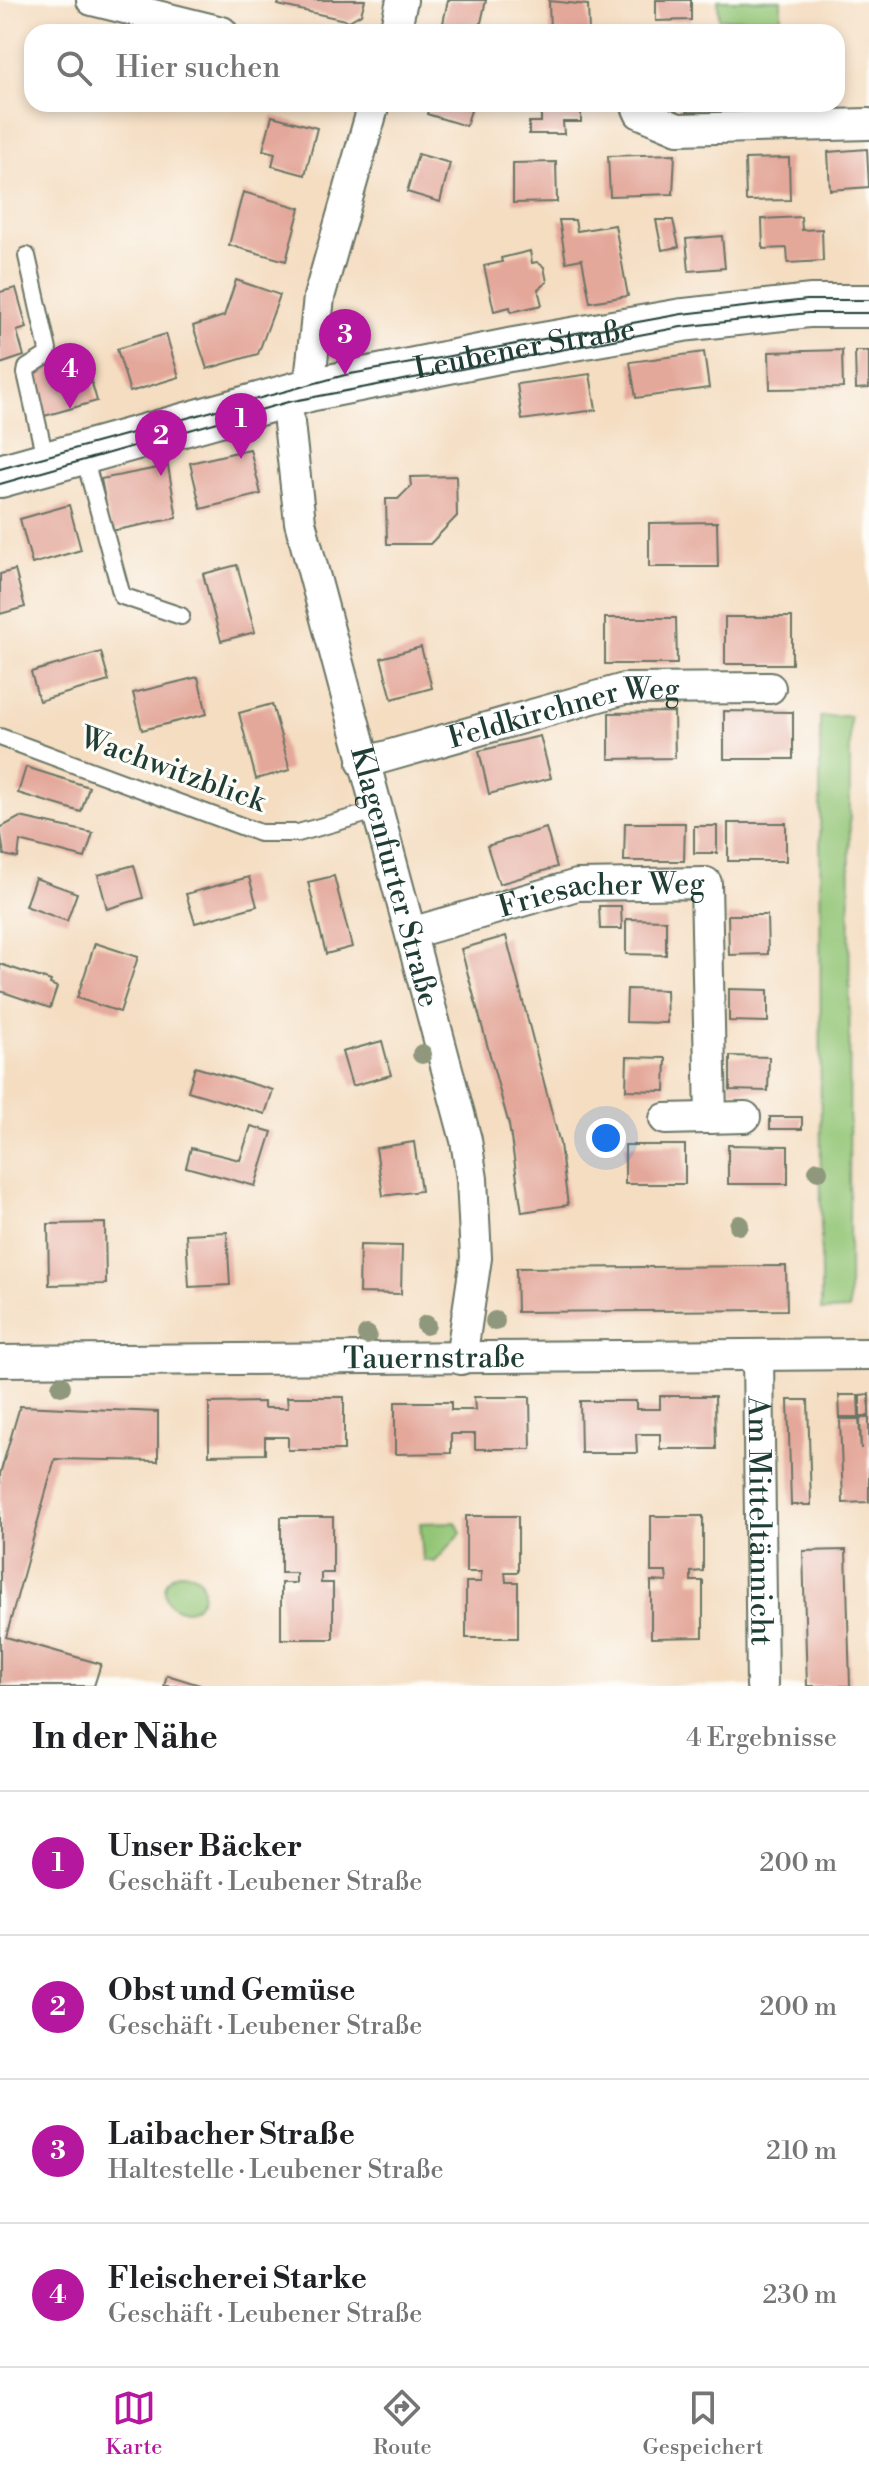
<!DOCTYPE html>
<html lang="de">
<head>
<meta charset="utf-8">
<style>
  :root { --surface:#fff; --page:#f2f2f2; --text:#202124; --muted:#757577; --line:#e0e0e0; --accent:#b5179e }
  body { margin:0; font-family:"Libre Bodoni",serif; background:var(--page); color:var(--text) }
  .you { position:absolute; left:606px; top:1138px; width:28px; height:28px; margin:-20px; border:6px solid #fff; border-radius:50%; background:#1a73e8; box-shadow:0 0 0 12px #1a73e833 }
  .badge { display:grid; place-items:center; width:52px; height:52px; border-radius:50%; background:var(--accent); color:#fff; font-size:26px; font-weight:700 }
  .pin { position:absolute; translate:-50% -66px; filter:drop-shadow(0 2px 4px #0008) }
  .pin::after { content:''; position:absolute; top:42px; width:28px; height:24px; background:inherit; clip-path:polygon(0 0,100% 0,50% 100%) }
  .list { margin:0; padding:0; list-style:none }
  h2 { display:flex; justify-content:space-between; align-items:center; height:104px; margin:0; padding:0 32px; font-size:34px }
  h2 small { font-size:26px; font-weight:400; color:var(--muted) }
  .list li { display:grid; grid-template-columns:52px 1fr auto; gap:24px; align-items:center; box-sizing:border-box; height:144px; padding:0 32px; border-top:2px solid var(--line) }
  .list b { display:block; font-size:30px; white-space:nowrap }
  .list p { margin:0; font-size:26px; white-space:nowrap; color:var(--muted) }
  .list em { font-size:26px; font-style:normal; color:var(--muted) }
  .icon { flex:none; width:44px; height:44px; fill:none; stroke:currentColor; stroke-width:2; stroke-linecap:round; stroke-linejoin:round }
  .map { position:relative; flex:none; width:869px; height:1686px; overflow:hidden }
  .search { position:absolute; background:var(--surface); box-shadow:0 4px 12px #0003; left:24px; right:24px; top:24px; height:88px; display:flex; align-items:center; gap:20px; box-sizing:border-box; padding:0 28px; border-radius:24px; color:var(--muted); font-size:30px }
  .sheet { height:680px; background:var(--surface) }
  nav { display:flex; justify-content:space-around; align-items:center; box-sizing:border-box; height:112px; border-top:2px solid var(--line); background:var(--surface); font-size:22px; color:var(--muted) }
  nav a { display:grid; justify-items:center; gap:4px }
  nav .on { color:var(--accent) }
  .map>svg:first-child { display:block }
  .green { fill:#92c575; stroke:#588154; stroke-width:2 }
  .building { fill:#e4a89b }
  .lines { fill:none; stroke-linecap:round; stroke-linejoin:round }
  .lane-casing { stroke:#6a7565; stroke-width:20 }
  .street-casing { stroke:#6a7565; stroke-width:34 }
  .secondary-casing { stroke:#6a7565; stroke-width:46 }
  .lane { stroke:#fff; stroke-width:16 }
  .street { stroke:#fff; stroke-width:30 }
  .secondary { stroke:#fff; stroke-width:42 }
  .tram { stroke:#1f3d34; stroke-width:2 }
  .tree { fill:#8f987c }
  .labels { text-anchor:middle; stroke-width:6; stroke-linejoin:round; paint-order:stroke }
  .street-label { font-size:30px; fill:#1f3d34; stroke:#fdfcf7 }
</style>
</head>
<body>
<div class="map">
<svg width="869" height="1686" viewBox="0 0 869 1686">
  <rect width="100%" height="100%" fill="#fdfcf7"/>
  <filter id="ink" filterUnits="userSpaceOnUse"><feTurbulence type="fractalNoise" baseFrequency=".0125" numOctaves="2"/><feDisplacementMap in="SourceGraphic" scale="16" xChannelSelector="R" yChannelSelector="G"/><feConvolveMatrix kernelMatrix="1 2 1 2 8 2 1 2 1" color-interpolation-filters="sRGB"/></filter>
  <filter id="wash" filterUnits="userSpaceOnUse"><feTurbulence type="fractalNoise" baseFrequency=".006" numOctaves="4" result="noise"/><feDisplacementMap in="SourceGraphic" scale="32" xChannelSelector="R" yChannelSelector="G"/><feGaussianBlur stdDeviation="1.8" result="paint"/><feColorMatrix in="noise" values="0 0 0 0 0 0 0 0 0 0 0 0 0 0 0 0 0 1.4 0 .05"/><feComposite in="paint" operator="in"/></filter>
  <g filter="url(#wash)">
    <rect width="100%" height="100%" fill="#f4ddc1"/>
    <g class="green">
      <path d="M718,0H781V18L719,19Z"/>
      <path d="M850,716L849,1310L821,1311L820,717Z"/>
      <path d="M456,1522L461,1533L435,1562L423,1560L420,1523Z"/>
      <circle cx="184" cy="1591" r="19"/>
    </g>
    <g id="blocks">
      <g class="building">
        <path d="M280,0H365L361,14L349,21L278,5Z"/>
        <path d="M448,0H486L479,32L443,23Z"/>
        <path d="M656,0H691V20L656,21Z"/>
        <path d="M549,1L588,5L589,32H550Z"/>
        <path d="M430,104H473L466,126L427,114Z"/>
        <path d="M541,104H581V122H563L564,134H529V122H541Z"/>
        <rect x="687" y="104" width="44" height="8"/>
        <path d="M272,116L317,128L305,175L272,166L275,153L263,150Z"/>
        <path d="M867,149L869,187L830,190L828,152Z"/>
        <path d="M418,154L450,163L440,202L407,192Z"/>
        <path d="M675,154L673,194L610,196L608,156Z"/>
        <path d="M789,158L790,200L746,201L745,159Z"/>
        <path d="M556,162L557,202L513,203V163Z"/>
        <path d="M243,192L300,208L286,261L229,245Z"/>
        <path d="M801,217L802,230L822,229L823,261L788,263L787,248L763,249L762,219Z"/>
        <path d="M559,220H575L577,231L615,225L628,296L590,302L582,259L566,262Z"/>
        <path d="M656,220H673L679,247L662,250Z"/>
        <path d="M722,236L725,268L689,271L686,239Z"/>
        <path d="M530,251L532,263L537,262L544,267L547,282L538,289L542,305L511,312L510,307L494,311L484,266L502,262L501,258Z"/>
        <path d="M236,280L280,295L258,354L207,369L193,326L224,316Z"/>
        <path d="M16,288L27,328L17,331L24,356L0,364V292Z"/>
        <path d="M166,334L179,377L130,392L117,349Z"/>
        <path d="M842,350L843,388L770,389L769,352Z"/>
        <path d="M855,351H869V388L856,389Z"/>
        <path d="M704,352L709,388L636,398L630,362Z"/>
        <path d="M84,355L97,401L41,417L28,372Z"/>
        <path d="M590,374L596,410L522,420L517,384Z"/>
        <path d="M250,449L261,494L201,509L190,463Z"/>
        <path d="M168,466L177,518L111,531L101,479Z"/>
        <path d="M456,476L457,516L430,544H387L386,499H398L411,486L410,477Z"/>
        <path d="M69,505L81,550L32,564L20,519Z"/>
        <path d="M717,522L718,567H649V523Z"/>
        <path d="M237,565L255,632L221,641L203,574Z"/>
        <path d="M15,570L25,607L0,614V574Z"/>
        <rect x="725" y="617" width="67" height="47"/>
        <path d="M605,618H676L677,664H605Z"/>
        <path d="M421,647L432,688L392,699L381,658Z"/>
        <path d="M101,652L109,681L39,701L31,672Z"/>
        <path d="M198,677L207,714L142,730L133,693Z"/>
        <path d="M272,704L290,770L256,779L239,713Z"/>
        <path d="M724,711L793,712V759H724Z"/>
        <path d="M674,712L675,758L609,759V713Z"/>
        <path d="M540,736L551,778L489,794L479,751Z"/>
        <path d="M26,767L89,787L81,812L18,793Z"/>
        <path d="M20,817L93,833L85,858L20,841L18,858L4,855L0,828Z"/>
        <path d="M625,823H685L684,861H624Z"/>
        <rect x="728" y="823" width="58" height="38"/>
        <rect x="694" y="826" width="23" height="27"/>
        <path d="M546,828L557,867L499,884L487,846Z"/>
        <path d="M134,865L143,898L107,909L98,875Z"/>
        <path d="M334,876L352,947L326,954L308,882Z"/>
        <path d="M249,877L257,906L195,923L186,894Z"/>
        <path d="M35,878L77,893L67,921L25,906Z"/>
        <path d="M599,906H621L622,929H600Z"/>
        <path d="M728,915H767L768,954L729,955Z"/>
        <path d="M626,919L666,920V955L626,954Z"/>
        <path d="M506,936L560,1144L568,1205L522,1212L509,1125L461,949Z"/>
        <path d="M95,943L138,957L120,1012L77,998Z"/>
        <path d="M0,964L51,981L50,984L57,987L50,1008L0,991Z"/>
        <path d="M627,989L666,990L667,1023L626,1022Z"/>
        <path d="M729,989L768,990V1022L729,1021Z"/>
        <path d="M382,1041L391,1075L352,1086L342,1052Z"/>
        <path d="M730,1056L769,1057L768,1091L730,1090Z"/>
        <path d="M627,1057L666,1058L665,1091L626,1090Z"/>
        <path d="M195,1067L273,1090L265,1114L188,1091Z"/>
        <rect x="770" y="1117" width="32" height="12"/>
        <path d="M251,1126L272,1132L255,1186L186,1167L191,1148L240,1160Z"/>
        <path d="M414,1142L421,1191L383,1196L376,1148Z"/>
        <rect x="625" y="1145" width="60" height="39"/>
        <path d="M728,1145L788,1146V1184H728Z"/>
        <path d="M105,1223L106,1284L49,1285L48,1224Z"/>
        <path d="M227,1232L230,1285L189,1287L186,1234Z"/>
        <path d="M360,1245L402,1246L401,1294L359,1293Z"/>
        <path d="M786,1266L787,1310L517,1312L516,1268Z"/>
        <path d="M869,1394V1416H860V1395Z"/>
        <path d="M839,1395H858L859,1417H840Z"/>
        <path d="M660,1396H715L716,1449H660V1434H636L637,1453H581L580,1401H636V1409H660Z"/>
        <path d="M287,1397H344V1450H288V1437H265V1454L209,1455V1403L264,1402V1408H288Z"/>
        <path d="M474,1397H530L531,1449H475V1434H451V1453L395,1454V1402H451V1410H475Z"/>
        <path d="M788,1400H808L811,1505H791Z"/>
        <path d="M20,1406L158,1412V1461L55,1459L6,1637L101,1664L94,1686H0V1474Z"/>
        <path d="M860,1418H869V1502L843,1503L840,1419H859L861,1449Z"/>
        <path d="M466,1516H518V1572H505L506,1582H518V1638H466V1582H481V1572H466Z"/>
        <path d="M651,1516H703V1571L691,1572V1581H703V1637L651,1638V1581L667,1582L666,1572H651Z"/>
        <path d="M281,1517H333V1573H321V1583H333V1639H281V1583H296V1573H281Z"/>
        <path d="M846,1550L850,1686H807L803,1551Z"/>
        <path d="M167,1675L200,1685V1686H164Z"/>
      </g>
    </g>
  </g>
  <g filter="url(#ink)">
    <use href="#blocks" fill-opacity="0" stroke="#6a7565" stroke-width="2"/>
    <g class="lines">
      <defs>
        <g id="lane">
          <path d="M27,256L48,350L46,356L27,368L26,373L46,462"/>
          <path d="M83,453L122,596L181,616"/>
          <path d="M0,737L260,833H298L376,811"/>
        </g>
        <g id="street">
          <path d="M92,0L222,32"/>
          <path d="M395,32L402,0"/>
          <path d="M636,104L640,113L678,129L869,124"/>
          <path d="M309,390L319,297L374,104"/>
          <path id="s1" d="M286,396L300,522L466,1140L472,1179L476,1258L461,1359"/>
          <path id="s2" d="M363,763L624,689L770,688"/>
          <path id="s3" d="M411,933L577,885L706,883L711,1118"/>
          <path d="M665,1119L745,1117"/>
          <path id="s4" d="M758,1355L762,1686"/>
          <path id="s5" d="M0,1361L869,1354"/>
        </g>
        <g id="secondary">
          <path id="s6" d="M0,476L309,390L509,350L683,320L810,306H869"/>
        </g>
      </defs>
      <use href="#lane" class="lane-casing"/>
      <use href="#street" class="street-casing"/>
      <use href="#secondary" class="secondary-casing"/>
      <use href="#lane" class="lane"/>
      <use href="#street" class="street"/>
      <use href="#secondary" class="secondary"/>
      <g class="tram">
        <path d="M0,469L345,375L682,314L807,300H869"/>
        <path d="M0,484L288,402L681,327L808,313H869"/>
      </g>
    </g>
    <g class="tree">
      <circle cx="422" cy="1054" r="10"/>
      <circle cx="818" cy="1171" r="10"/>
      <circle cx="739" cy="1225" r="10"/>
      <circle cx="495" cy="1321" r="10"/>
      <circle cx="426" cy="1325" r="10"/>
      <circle cx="367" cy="1335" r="10"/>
      <circle cx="61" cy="1386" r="10"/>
    </g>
  </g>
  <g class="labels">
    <g class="street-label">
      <text dy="10" stroke="none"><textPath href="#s6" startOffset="540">Leubener Straße</textPath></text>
      <text dy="10" stroke="none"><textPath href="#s2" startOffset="208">Feldkirchner Weg</textPath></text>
      <text transform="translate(173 769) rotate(20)" y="10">Wachwitzblick</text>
      <text dy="10" stroke="none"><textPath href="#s1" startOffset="494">Klagenfurter Straße</textPath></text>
      <text dy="10" stroke="none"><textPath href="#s3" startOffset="196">Friesacher Weg</textPath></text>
      <text dy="10" stroke="none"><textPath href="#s5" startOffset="434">Tauernstraße</textPath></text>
      <text dy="10" stroke="none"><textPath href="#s4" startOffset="166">Am Mitteltännicht</textPath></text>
    </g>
  </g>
</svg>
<div class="you"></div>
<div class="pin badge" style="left:241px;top:459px">1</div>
<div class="pin badge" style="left:161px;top:476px">2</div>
<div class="pin badge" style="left:345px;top:375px">3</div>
<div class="pin badge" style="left:70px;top:409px">4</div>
<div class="search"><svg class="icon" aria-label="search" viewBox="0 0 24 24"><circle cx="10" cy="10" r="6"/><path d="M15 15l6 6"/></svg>Hier suchen</div>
</div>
<section class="sheet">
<h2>In der Nähe<small>4 Ergebnisse</small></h2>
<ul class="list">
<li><span class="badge">1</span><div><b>Unser Bäcker</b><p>Geschäft · Leubener Straße</p></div><em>200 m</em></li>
<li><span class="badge">2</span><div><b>Obst und Gemüse</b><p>Geschäft · Leubener Straße</p></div><em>200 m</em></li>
<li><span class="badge">3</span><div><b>Laibacher Straße</b><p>Haltestelle · Leubener Straße</p></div><em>210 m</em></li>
<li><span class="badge">4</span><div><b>Fleischerei Starke</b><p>Geschäft · Leubener Straße</p></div><em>230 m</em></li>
</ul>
</section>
<nav>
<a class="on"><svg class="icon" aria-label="map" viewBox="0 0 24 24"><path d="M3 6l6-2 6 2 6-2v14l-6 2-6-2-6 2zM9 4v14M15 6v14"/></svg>Karte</a>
<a><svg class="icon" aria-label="directions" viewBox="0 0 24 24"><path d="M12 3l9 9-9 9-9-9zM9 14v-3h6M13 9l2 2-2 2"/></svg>Route</a>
<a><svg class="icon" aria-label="saved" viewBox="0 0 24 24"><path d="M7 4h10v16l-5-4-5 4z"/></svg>Gespeichert</a>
</nav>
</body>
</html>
